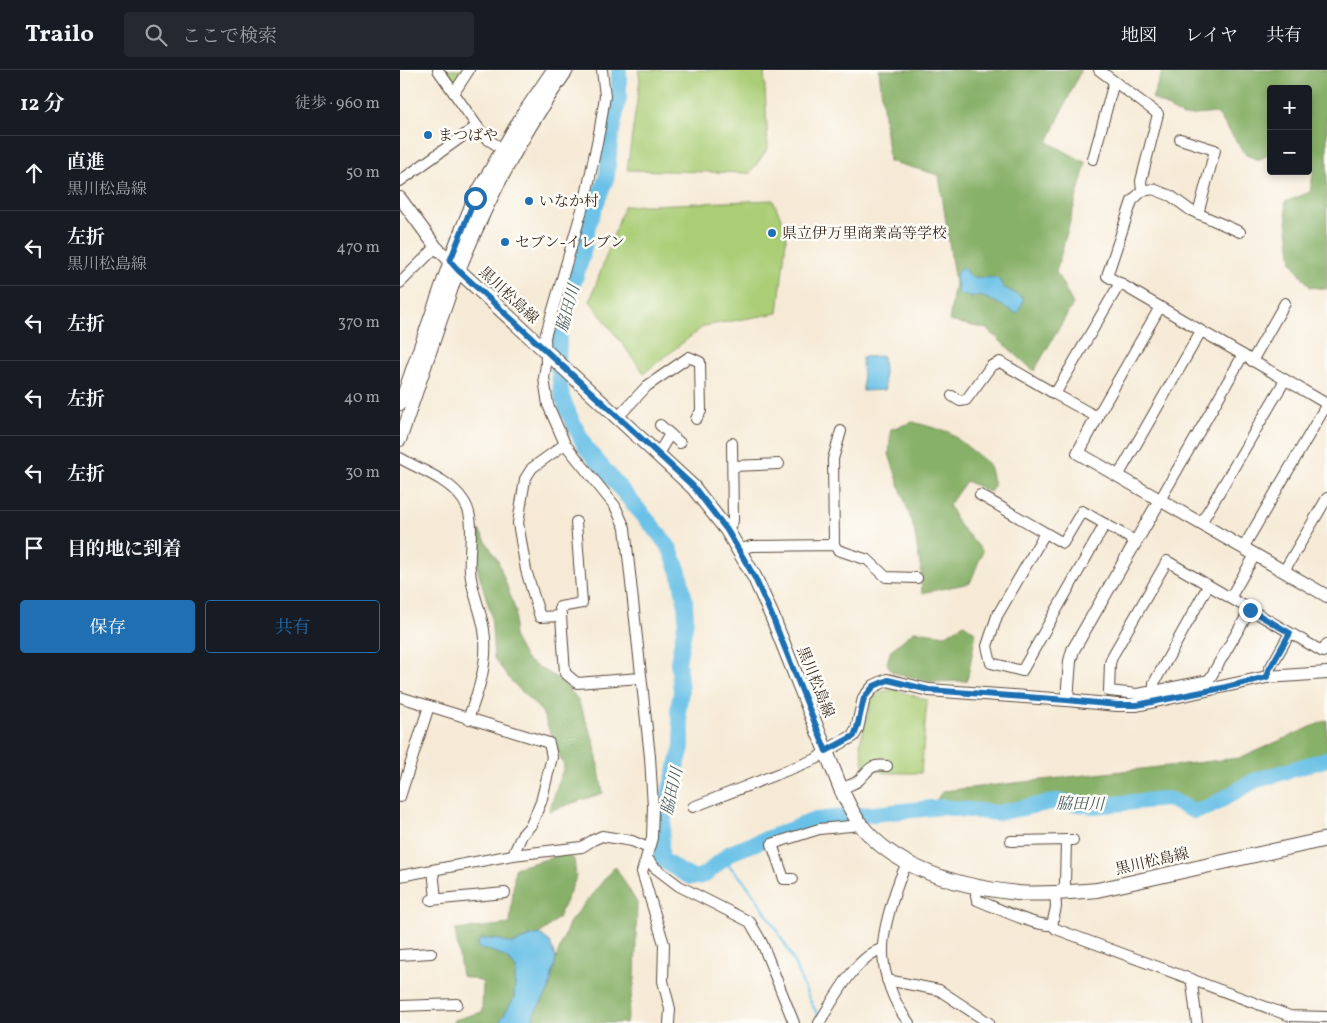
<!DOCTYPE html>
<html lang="ja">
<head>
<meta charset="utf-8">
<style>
  :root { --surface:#171b24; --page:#242831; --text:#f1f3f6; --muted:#9ea1a6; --line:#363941; --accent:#1f6fb2 }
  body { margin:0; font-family:Vollkorn,"Noto Serif JP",serif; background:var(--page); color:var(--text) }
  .controls { position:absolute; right:15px; top:15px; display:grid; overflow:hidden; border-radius:5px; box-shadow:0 2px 8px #0003 }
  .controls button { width:45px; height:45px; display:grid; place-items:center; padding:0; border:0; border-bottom:1px solid var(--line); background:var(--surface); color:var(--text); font:25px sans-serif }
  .stop { position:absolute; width:15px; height:15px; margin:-11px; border:4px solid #1f6fb2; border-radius:50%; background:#fff }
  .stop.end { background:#1f6fb2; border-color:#fff; box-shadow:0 1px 5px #0008 }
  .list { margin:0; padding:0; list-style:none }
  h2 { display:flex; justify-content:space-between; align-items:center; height:65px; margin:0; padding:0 20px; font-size:21px }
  h2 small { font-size:16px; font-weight:400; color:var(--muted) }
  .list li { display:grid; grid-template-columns:32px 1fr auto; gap:15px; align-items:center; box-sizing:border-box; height:75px; padding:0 20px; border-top:1px solid var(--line) }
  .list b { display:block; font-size:19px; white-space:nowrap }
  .list p { margin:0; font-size:16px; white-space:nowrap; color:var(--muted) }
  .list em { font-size:16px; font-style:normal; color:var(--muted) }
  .actions { display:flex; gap:10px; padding:15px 20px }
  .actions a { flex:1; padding:11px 0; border:1px solid var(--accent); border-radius:5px; text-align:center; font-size:18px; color:var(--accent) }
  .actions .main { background:var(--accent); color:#fff }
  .icon { flex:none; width:28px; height:28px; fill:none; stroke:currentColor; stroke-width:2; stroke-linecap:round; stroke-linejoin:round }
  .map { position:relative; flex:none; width:927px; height:953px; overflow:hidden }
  header { display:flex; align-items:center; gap:30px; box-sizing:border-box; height:70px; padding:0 25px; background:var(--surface); border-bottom:1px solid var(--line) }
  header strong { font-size:24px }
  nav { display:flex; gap:28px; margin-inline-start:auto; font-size:18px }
  .search { width:350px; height:45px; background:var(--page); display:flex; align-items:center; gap:12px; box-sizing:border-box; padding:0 18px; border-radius:5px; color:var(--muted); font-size:19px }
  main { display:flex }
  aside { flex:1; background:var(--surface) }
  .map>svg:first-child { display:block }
  .green { fill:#aacd76; stroke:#727c4a }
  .forest { fill:#87b067; stroke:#616d42 }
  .water { fill:#6ac1e7; stroke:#527682 }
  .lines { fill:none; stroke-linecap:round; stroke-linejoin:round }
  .stream { stroke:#6ac1e7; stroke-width:2.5 }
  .river { stroke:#6ac1e7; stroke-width:16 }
  .minor-casing { stroke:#57473a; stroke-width:12 }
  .tertiary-casing { stroke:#57473a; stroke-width:14 }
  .secondary-casing { stroke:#57473a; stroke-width:16 }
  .minor { stroke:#fff; stroke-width:10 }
  .tertiary { stroke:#fff; stroke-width:12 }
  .secondary { stroke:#fff; stroke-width:14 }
  .route { stroke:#1f6fb2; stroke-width:6 }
  .poi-dot { fill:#1f6fb2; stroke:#fdfcf7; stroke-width:2 }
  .labels { text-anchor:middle; stroke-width:5; stroke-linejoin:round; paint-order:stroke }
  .poi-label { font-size:15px; fill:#3b2a1e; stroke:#fdfcf7; text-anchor:start }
  .street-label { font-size:15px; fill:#3b2a1e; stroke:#fdfcf7 }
  .water-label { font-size:16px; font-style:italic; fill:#4b5f64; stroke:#fdfcf7 }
</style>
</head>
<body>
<header>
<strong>Trailo</strong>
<div class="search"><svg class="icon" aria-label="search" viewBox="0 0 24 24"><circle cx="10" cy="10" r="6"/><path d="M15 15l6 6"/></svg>ここで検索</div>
<nav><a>地図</a><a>レイヤ</a><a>共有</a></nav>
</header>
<main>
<aside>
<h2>12 分<small>徒歩 · 960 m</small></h2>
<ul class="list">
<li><svg class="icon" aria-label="ahead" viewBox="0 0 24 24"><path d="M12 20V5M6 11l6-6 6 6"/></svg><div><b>直進</b><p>黒川松島線</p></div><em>50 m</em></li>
<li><svg class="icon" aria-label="left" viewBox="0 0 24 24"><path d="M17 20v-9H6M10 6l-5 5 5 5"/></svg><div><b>左折</b><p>黒川松島線</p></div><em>470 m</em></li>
<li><svg class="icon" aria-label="left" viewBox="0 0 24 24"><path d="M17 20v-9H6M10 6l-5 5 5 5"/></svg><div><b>左折</b></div><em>370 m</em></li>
<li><svg class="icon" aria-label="left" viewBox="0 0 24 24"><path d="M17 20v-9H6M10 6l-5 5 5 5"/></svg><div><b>左折</b></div><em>40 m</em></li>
<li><svg class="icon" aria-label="left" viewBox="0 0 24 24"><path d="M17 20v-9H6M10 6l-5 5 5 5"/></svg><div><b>左折</b></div><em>30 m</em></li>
<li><svg class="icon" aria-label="arrive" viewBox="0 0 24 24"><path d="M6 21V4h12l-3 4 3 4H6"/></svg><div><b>目的地に到着</b></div></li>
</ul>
<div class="actions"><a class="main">保存</a><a>共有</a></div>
</aside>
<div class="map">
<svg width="927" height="953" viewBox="0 0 927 953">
  <rect width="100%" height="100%" fill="#fdfcf7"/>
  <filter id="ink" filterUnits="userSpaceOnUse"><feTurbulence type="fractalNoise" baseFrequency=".02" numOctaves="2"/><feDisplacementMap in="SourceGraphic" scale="10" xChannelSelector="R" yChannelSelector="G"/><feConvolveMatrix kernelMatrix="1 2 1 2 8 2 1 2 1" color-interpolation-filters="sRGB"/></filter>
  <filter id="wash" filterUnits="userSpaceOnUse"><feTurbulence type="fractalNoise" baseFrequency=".0096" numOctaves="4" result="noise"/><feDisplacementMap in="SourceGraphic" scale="20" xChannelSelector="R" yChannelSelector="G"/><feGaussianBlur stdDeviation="1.12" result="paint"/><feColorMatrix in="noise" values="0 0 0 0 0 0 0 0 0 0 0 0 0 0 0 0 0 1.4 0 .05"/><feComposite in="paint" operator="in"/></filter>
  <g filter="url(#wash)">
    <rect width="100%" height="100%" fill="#f6ead6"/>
    <g class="green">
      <path d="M42,0H65L54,17Z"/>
      <path d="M238,0H364L368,78L350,103L227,100L240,9Z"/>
      <path d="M373,130L387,162L378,243L304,256L244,303L190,231L224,136Z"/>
      <path d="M494,619L527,630L521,703H484L464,695L460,673L472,629L480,622Z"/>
    </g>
    <g class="forest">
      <path d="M479,0H681L648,72L686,93L656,202L673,234L634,301L587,259L549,251L555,213L539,105L489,91Z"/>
      <path d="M763,0H927V219L910,217L892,192L885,132L910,122L914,98L908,92V19H871V81L860,90L846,85L817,43L783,46L752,28Z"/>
      <path d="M513,352L549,362L589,394L594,416L590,422L566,411L549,435L559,455L583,481L570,513L522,523L521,500L514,459L489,384L491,359Z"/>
      <path d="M79,460L98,491L116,542L113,566L126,590L159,609L177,628L194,671L203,723L149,741L164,696L142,642L112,612L94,588L91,544L78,501Z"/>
      <path d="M564,554L576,563L567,611L531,612L492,602L487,593L491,580L514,561L546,565Z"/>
      <path d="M927,650V686L852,709L798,738L767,726L597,740L537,729L543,721L840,688Z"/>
      <path d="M165,784L174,789L176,808L158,848L140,864L130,866L113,874L96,869H81L77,875L80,879C98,882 104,884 116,898L114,928L102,950L99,953H52L54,950L82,942L83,912L62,906L55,860L110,854L115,798Z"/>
      <path d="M215,796L237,833L235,909L226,953H132L134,943L148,922L156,889L169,853Z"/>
    </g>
    <g class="water">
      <path d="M561,197L565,200L569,206C580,209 589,206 599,209L603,217L623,228V232L617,244C605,237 595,231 583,227C574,225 566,228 558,223L556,204Z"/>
      <path d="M483,286L485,320L463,321L462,287Z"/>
      <path d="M140,864L150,872L156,889L148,922L134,943L132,953H99L114,928L116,898C104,884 98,882 80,879L77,875L81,869H96L113,874L131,866Z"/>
    </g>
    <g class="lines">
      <path class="stream" d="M322,790C346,808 362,836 377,861C382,870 388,878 392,888C401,908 407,929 420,948"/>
      <path class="river" d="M219,0V27L210,71L207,106L188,155L182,188L165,237L159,267L158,298L162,327L172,351L186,378L259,464L270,479L279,502L285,531L286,550L278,592L281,621L278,642L282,663V677L266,734L261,772V787L264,791L283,803L291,807H298L306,804L330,783L415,750L542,737L597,743L657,731L694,736L764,729L771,730L794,741L809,737L854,711L927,689"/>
    </g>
  </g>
  <g filter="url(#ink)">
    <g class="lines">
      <defs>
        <g id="minor">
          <path d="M38,0L54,23"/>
          <path d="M69,0L54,23L77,56"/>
          <path d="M202,0L205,26L200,58L186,126L145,267L146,294L144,308L148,335L165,374L215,436L225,458L250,687L253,737L252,768L242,802L264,874L263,911L270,939L269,953"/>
          <path d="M699,0L758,44L741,111L742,121"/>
          <path d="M780,69L815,80L798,144"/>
          <path d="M693,89L714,12"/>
          <path d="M0,111L77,56L87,69L103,79"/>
          <path d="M840,162L790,140L771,126L753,119L742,121L732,131L707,206L927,334"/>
          <path d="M0,213L36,177"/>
          <path d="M720,213L655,324L697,347L760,237"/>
          <path d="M852,291L885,233"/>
          <path d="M552,326L560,331L566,330L591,296L600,292L655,324"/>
          <path d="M218,347L247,316L289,287L300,292L301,341L296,349"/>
          <path d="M260,355L280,373"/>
          <path d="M165,374L132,398L125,409L118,453L126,500L140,547L161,546L165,603L177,613L240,608"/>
          <path d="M258,384L270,364"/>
          <path d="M0,388C20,400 49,409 63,430C77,449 68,478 70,500C71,520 81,540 84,560C89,591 79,620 68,649"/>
          <path d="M333,396L379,394"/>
          <path d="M718,406L801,261"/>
          <path d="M580,425L663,473L682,441L735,471"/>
          <path d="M760,430L843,285"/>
          <path d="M801,453L885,310"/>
          <path d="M327,460L333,451L332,373"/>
          <path d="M645,463L597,546L587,576L591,593L622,601L705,454"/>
          <path d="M434,475L433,389L441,361"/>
          <path d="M843,478L927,334"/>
          <path d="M339,480L351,476L434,475L438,480L468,490L486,507L517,508"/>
          <path d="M884,501L927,428"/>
          <path d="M808,516L754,613V621L737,624L709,621L710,593L713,585L767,491L923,582L927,574"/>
          <path d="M830,528L855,485"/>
          <path d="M161,546L160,537L182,533L176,452"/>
          <path d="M867,607L869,600L890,563"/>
          <path d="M754,621L809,610L850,540"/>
          <path d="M0,627L149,673L152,687L141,732L131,755L122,765L113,785"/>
          <path d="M441,719C446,716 455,714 459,710C470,699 470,694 487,696"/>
          <path d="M0,727L29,636"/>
          <path d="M293,737L416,689L426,681"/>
          <path d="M611,771L673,770"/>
          <path d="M247,788L254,797L279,816L350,852L362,873L394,953"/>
          <path d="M507,794C497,811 483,858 483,878C482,903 494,934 509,953"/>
          <path d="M33,800L36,829"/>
          <path d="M0,806L113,785L182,777L193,770L202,766L232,771L248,778"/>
          <path d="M393,809H384L372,774L419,759L461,755"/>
          <path d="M578,817L576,825L577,830C595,837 633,856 652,855L656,859L890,946L927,947"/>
          <path d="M661,823L665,814L666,770"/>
          <path d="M31,830L105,823"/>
          <path d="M652,855L656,837L655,823"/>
          <path d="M0,885L31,883"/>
          <path d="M792,909V914L797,953"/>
          <path d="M487,910L539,920L589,953"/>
          <path d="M0,936L57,934"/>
          <path d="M419,953C433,931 457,884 483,879"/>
        </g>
        <g id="tertiary">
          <path d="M0,128L36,177L50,191L0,334"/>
          <path d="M697,347L678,383L927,526"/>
          <path d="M0,370L58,200"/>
          <path d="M667,630L670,591L673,580L760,430"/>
          <path d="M426,681L453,666L457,659L464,628L474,616L487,610L529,620L667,630L717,635H737L867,607L927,603"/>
        </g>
        <g id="secondary">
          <path d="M154,0L122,47L75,128L50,191L58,200L293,417L327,460L355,508L372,546L441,719C447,731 452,744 461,755C497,801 562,817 618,823C644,825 671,822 697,820L927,769"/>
          <path d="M58,200C87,129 122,62 166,0"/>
        </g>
      </defs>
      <use href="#minor" class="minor-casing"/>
      <use href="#tertiary" class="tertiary-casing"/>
      <use href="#secondary" class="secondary-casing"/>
      <use href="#minor" class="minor"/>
      <use href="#tertiary" class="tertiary"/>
      <use href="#secondary" class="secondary"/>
    </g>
  </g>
  <g class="lines" filter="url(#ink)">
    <path class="route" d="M75,128L50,191L58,200L293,416L327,460L355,508L372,546L426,681L454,666L457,658L464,628L474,616L488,610L529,620L667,630L717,635H737L822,618L867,607L869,600L890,563L850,540"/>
  </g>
  <g class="poi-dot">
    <circle cx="28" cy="65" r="5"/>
    <circle cx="129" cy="131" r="5"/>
    <circle cx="372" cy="163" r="5"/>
    <circle cx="105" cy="172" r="5"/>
  </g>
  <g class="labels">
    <g class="poi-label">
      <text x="38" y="70">まつばや</text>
      <text x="139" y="136">いなか村</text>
      <text x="382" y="168">県立伊万里商業高等学校</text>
      <text x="115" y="177">セブン-イレブン</text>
    </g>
    <g class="street-label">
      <text transform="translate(109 225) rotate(43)" y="5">黒川松島線</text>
      <text transform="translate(416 612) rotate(68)" y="5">黒川松島線</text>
      <text transform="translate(752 791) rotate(-13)" y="5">黒川松島線</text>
    </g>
    <g class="water-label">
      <text transform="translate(167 238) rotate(-74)" y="6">脇田川</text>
      <text transform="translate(271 721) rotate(-77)" y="6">脇田川</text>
      <text transform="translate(680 733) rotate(1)" y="6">脇田川</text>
    </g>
  </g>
</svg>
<div class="controls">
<button>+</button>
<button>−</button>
</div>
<div class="stop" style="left:75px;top:128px"></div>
<div class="stop end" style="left:850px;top:540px"></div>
</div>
</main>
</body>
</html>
